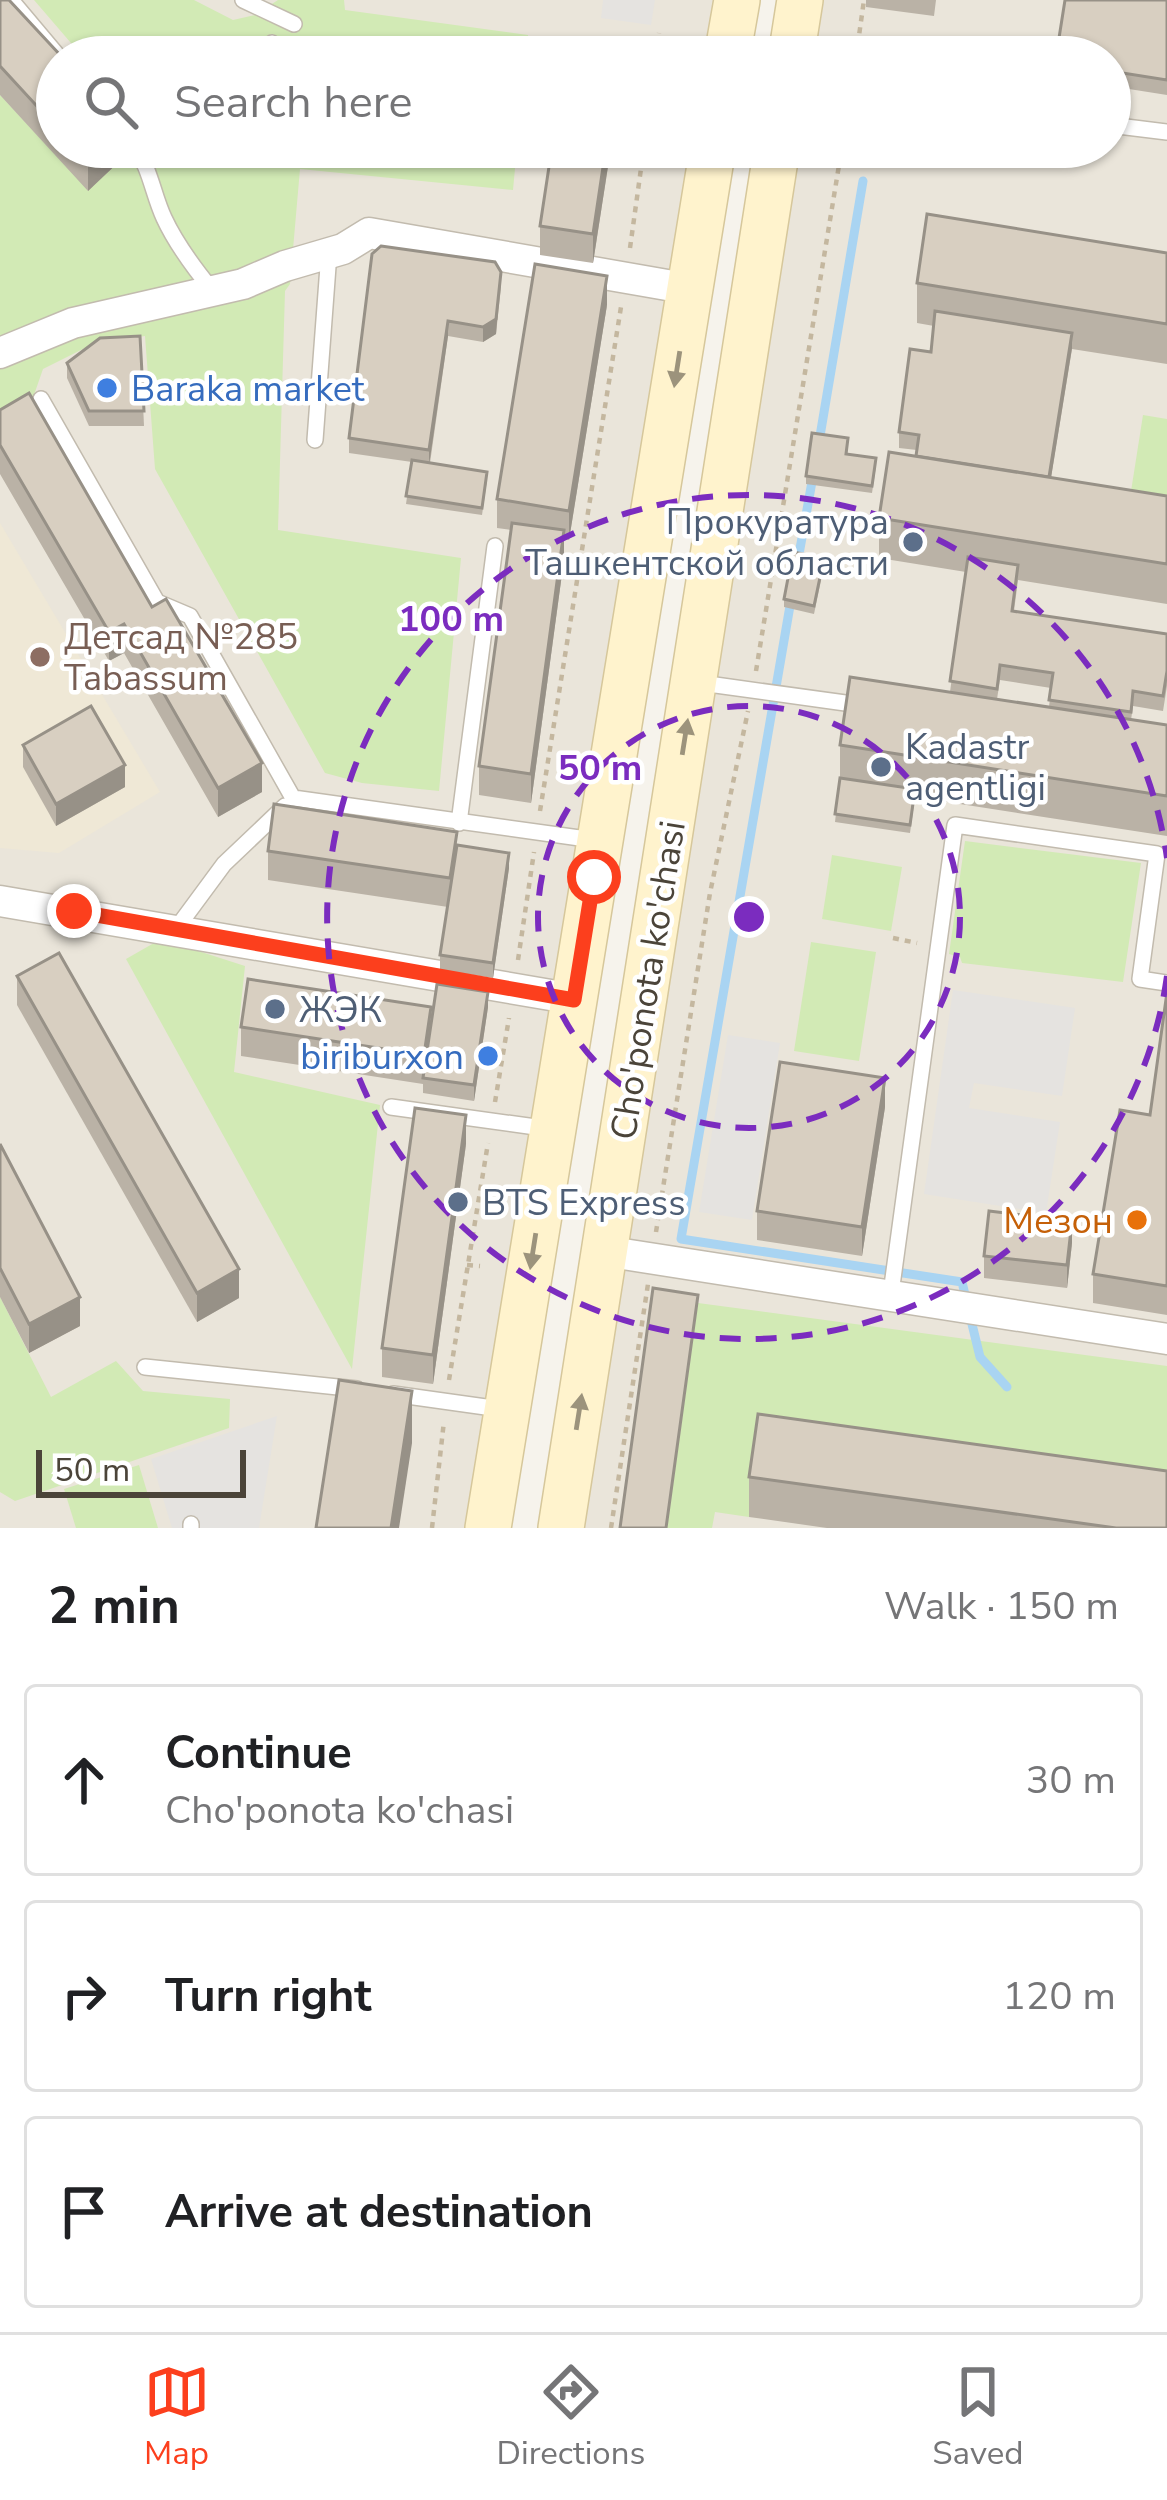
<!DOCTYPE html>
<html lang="en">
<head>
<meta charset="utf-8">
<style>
  :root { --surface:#fff; --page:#f2f2f2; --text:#202124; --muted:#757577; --line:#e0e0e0; --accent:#fc3f1d }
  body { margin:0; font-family:"Nunito Sans",sans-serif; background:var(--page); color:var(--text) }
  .scale { position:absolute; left:36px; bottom:30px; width:210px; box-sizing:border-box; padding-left:12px; border:6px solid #4b4439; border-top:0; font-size:33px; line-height:42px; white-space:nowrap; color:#4b4439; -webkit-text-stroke:9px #fff; paint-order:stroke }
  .stop { position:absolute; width:36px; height:36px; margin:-27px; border:9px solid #fc3f1d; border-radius:50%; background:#fff }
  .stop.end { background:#fc3f1d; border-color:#fff; box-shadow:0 3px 12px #0008 }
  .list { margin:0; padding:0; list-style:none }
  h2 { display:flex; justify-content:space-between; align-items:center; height:156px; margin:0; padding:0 48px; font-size:51px }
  h2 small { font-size:39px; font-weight:400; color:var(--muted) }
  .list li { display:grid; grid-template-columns:78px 1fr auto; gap:36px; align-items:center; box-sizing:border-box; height:192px; margin:0 24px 24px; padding:0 24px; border:3px solid var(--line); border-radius:12px }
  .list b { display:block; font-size:45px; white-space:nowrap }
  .list p { margin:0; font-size:39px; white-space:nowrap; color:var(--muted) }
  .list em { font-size:39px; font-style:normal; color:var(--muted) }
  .icon { flex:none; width:66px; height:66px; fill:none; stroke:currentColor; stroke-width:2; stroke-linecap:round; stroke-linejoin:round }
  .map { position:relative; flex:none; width:1167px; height:1528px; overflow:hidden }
  .search { position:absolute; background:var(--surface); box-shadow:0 3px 9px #0004; left:36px; right:36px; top:36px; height:132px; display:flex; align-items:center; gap:30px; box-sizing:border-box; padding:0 42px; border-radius:66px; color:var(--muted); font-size:45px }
  .sheet { height:804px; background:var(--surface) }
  nav { display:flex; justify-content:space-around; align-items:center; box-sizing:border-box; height:168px; border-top:3px solid var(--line); background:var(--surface); font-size:33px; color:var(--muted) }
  nav a { display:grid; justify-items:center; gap:6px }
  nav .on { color:var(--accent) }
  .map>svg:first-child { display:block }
  .residential { fill:#eae5da }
  .education { fill:#efe8d6 }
  .green { fill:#d2eab5 }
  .parking { fill:#e5e3e0 }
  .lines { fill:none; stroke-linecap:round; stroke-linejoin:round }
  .stream { stroke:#a9d4f2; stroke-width:9 }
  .service-casing { stroke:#c2bbae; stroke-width:18 }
  .minor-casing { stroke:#c2bbae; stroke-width:33 }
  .secondary-casing { stroke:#d6c79b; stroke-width:48 }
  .path { stroke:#c4b79f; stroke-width:4.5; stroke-dasharray:6 6; stroke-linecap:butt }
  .service { stroke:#fff; stroke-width:15 }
  .minor { stroke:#fff; stroke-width:30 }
  .secondary { stroke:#fff3cd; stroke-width:45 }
  .wall { fill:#bab2a6; fill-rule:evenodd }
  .shaded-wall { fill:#979187 }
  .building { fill:#d8cfc1; stroke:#979187; stroke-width:3 }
  .oneway { fill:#9c937c }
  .route { stroke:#fc3f1d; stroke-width:15 }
  .ring { fill:none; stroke:#7b2cbf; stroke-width:6; stroke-dasharray:21 15 }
  .shop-dot { fill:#3f7fe0; stroke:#fff; stroke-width:4.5 }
  .service-dot { fill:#5c6f8a; stroke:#fff; stroke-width:4.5 }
  .education-dot { fill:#8d6e63; stroke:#fff; stroke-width:4.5 }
  .food-dot { fill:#e8710a; stroke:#fff; stroke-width:4.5 }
  .labels { text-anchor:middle; stroke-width:9; stroke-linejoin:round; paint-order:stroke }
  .shop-label { font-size:36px; fill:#366cbe; stroke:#fff; text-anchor:start }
  .service-label { font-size:36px; fill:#4e5e75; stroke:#fff; text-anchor:start }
  .education-label { font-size:36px; fill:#785e54; stroke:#fff; text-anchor:start }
  .street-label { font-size:36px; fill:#4b4439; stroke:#fff }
  .food-label { font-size:36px; fill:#c56008; stroke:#fff; text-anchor:end }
  .centre { fill:#7b2cbf; stroke:#fff; stroke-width:6 }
  .ring-label { font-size:36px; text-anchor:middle; font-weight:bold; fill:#7b2cbf; stroke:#fff; stroke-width:9; stroke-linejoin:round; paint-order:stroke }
</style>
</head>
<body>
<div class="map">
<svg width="1167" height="1528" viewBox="0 0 1167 1528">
  <rect width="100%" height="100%" fill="#f6f3ec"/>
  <g class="residential">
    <path d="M0,0H737L727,57H57V147H713L488,1528H0Z"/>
    <path d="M800,0H1167V1528H561L777,147H1110V57H791Z"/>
  </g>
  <path class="education" d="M0,523L160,792L59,853L0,848Z"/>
  <g class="green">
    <path d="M34,0H194L233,20L255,15L278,0H344L345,10L528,35L526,57H83Z"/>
    <path d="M0,95L88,190L132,147H517L513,190L300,169L290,284L285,291L278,530L461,558L439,791L362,783L325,773L155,469L145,336L93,344L43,369L27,415L0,432Z"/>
    <path d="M1143,415L1167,419V510L1129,504Z"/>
    <path d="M965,841L1141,863L1123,982L962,963L960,957L949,954Z"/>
    <path d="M832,855L902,867L891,931L822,919Z"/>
    <path d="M161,939L245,966L234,1072L380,1105L352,1369L126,959Z"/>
    <path d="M811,942L876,952L859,1061L794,1051Z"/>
    <path d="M0,1297L51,1397L116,1361L143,1391L230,1399L229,1428L15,1501L0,1492Z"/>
    <path d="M698,1303L1167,1366V1511L749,1517L715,1512L712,1528H667Z"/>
    <path d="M139,1465L158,1528H76L64,1489Z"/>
  </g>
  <g class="parking">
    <path d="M603,0H655L651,25L601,18Z"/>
    <path d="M953,990L1075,1008L1062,1096L974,1083L969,1108L1060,1122L1046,1213L924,1194Z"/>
    <path d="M728,1035L780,1043L752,1220L699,1212Z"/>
    <path d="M277,1416L259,1528H172L151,1459Z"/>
  </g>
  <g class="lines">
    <g class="stream">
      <path d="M819,442L863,181"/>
      <path d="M798,560L813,476"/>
      <path d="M791,600L681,1239L962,1282L966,1299"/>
      <path d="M970,1316L980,1357L1007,1387"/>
    </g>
    <defs>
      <g id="service">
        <path d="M11,0L59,57"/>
        <path d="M243,0L294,24"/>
        <path d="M256,57L272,43"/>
        <path d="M1110,125L1167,132"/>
        <path d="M134,147C150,166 153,195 164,218C176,244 194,268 212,290"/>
        <path d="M41,399L157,602L190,616L293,798L594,840"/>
        <path d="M315,440L329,253"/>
        <path d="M701,683L867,706"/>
        <path d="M459,823L495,546"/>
        <path d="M176,929L224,864L285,806"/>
        <path d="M391,1107L550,1129"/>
        <path d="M891,1293L955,825L1157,854L1140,979L1167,983"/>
        <path d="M145,1367L357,1389"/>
        <path d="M393,1394L500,1409"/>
        <path d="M191,1524V1528"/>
      </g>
      <g id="minor">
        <path d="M0,353L73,323L243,284L285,266L343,249L369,233L690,289"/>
        <path d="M0,901L574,999"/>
        <path d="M604,1251L1167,1339"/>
      </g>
      <g id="secondary">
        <path d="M727,57L737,0"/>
        <path d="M791,57L800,0"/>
        <path d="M488,1528L713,147"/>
        <path d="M561,1528L777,147"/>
      </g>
    </defs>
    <use href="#service" class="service-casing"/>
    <use href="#minor" class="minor-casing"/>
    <use href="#secondary" class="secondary-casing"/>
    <g class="path">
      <path d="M656,57L659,33"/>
      <path d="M856,57L864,0"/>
      <path d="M630,248L644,147"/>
      <path d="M756,671L842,147"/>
      <path d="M540,811L621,307"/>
      <path d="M893,938L917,943"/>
      <path d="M518,960L534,852"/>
      <path d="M495,1102L509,1018"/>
      <path d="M656,1232L710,893L748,711"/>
      <path d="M467,1265L480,1266"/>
      <path d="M449,1380L488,1143"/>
      <path d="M432,1528L444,1421"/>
      <path d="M611,1528L648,1284"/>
    </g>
    <use href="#service" class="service"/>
    <use href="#minor" class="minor"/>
    <use href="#secondary" class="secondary"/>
  </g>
  <g class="wall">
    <path d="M0,0L57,57V147H126V155L88,191L0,95Z"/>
    <path d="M866,0H936L934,16L866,7Z"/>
    <path d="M1167,0V95L1110,86V57Z"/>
    <path d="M552,147H611L593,263L540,255V226Z"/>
    <path d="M1167,253V364L1072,349L1051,478L1167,496V604L1018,580L1014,611L1167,634V686L1163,711L1133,706L1131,720L1167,725V836L915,797L910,833L835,822L840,778V745L950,692L966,572L879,558V518L916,456L917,450L899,448V432L931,352L934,326L917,323V283ZM1000,680L1051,688L1049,707L997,699Z"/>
    <path d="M372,254L501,287L496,334L483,342L448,336L430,463L487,480L482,515L406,504L412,462L349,453V438Z"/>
    <path d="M607,305L569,540L564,539V559L531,803L479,795V766L511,530L497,528V499Z"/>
    <path d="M140,336L144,426H89L67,378V363Z"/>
    <path d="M0,410L152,607L262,792L218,817L124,653L109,661L0,474Z"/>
    <path d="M848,445L847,454L876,466L872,493L806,484V476Z"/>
    <path d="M824,566L814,614L784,607V599Z"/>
    <path d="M23,745L125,787L56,826L23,767Z"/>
    <path d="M457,845L509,868L493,978L440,970V955L448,907L268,880V851Z"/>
    <path d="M17,976L239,1298L197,1322L17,1005Z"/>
    <path d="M1167,992V1315L1093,1303V1274L1150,1115Z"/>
    <path d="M488,1007L474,1101L423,1093V1084L241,1056V1027L431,1023Z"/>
    <path d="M885,1107L862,1256L757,1240V1211Z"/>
    <path d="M0,1144L80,1326L29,1353L0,1297Z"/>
    <path d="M466,1144L433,1384L382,1377V1348Z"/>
    <path d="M1072,1243L1067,1288L984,1278V1256Z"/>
    <path d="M749,1477L1167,1528H827L749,1517Z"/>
  </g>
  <g class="shaded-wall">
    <path d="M104,147H126V155L88,191V162Z"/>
    <path d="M606,147H611L593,263V234Z"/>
    <path d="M501,272L496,334L483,342V327Z"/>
    <path d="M607,276V305L569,540V511Z"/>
    <path d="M448,321V336L429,465V450Z"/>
    <path d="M1072,333V348L1048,496V481Z"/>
    <path d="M564,530V559L531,803V774Z"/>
    <path d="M124,624V653L109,661V632Z"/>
    <path d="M262,763V792L218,817V788Z"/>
    <path d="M125,765V787L56,826V804Z"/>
    <path d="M509,853V868L493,978V963Z"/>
    <path d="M488,992V1007L474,1101V1085Z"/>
    <path d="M885,1078V1107L862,1256V1227Z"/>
    <path d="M466,1115V1144L433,1384V1355Z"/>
    <path d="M1072,1221V1243L1067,1288V1265Z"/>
    <path d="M239,1269V1298L197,1322V1293Z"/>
    <path d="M80,1297V1326L29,1353V1324Z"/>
    <path d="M412,1391V1443L399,1528H391Z"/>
  </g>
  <g class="building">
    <path d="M0,0H9L62,57H57V128L0,66Z"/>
    <path d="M1065,0H1167V80L1110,71V57H1056Z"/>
    <path d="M569,42L621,50L620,57H566Z"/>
    <path d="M74,147H104L88,162Z"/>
    <path d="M552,147H606L593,234L540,226Z"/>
    <path d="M927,214L1167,253V324L917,283Z"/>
    <path d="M381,246L495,262L501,272L496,319L483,327L448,321L429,450L349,438L372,254Z"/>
    <path d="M535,264L607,276L569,511L497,499Z"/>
    <path d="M935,311L1072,333L1049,477L916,456L919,435L899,432L910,349L931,352Z"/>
    <path d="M140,336L144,411H89L67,363L100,338Z"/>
    <path d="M29,393L152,607L166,599L262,763L218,788L124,624L109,632L0,445V410Z"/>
    <path d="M812,433L848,438L846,454L876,458L872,486L806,476Z"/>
    <path d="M889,452L1167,496V564L879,518Z"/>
    <path d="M412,460L487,472L482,508L406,496Z"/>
    <path d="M512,523L564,530L531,774L479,766Z"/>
    <path d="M793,552L824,558L814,606L784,599Z"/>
    <path d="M968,557L1018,565L1012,611L1167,634V671L1163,696L1133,691L1131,712L1049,700L1053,673L1000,665L997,689L950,681Z"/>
    <path d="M850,677L1167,725V796L840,745Z"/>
    <path d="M91,706L125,765L56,804L23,745Z"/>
    <path d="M840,778L915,789L910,825L835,814Z"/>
    <path d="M274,804L457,832L450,878L268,851Z"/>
    <path d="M457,845L509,853L493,963L440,955Z"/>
    <path d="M59,953L239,1269L197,1293L17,976Z"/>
    <path d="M248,979L431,1007L424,1055L241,1027Z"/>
    <path d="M437,984L488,992L474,1085L423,1078Z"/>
    <path d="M1167,992V1286L1093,1274L1120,1110L1150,1115Z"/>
    <path d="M780,1062L885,1078L862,1227L757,1211Z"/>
    <path d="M415,1108L466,1115L433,1355L382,1348Z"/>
    <path d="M0,1144L80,1297L29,1324L0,1268Z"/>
    <path d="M989,1211L1072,1221L1067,1265L984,1256Z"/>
    <path d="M653,1288L698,1295L666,1528H620Z"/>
    <path d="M339,1380L412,1391L391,1528H316Z"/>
    <path d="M758,1414L1167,1471V1528H1116L749,1477Z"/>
  </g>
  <defs><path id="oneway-solid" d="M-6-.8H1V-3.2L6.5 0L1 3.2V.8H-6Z" transform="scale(3)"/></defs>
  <g class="oneway">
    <use href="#oneway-solid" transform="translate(677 369) rotate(99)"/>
    <use href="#oneway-solid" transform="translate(685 737) rotate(-81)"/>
    <use href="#oneway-solid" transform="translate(533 1251) rotate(99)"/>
    <use href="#oneway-solid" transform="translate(579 1412) rotate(-81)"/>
  </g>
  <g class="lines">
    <path class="route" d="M74,911L574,1000L594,877"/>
  </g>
  <g class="ring">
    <circle cx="749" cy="917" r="211"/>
    <path d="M1167 976A422 422 0 1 1 1167 858"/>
  </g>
  <g class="shop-dot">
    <circle cx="107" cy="388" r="12"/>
    <circle cx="488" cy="1056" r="12"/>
  </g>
  <g class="service-dot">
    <circle cx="913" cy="542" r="12"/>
    <circle cx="881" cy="767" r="12"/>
    <circle cx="275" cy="1009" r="12"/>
    <circle cx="458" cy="1202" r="12"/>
  </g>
  <circle class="education-dot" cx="40" cy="657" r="12"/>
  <circle class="food-dot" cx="1137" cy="1220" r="12"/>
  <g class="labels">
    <g class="shop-label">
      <text x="131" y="401">Baraka market</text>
      <text x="464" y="1069" text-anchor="end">biriburxon</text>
    </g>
    <g class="service-label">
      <text x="889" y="534" text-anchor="end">Прокуратура<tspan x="889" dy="41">Ташкентской области</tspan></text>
      <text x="905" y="759">Kadastr<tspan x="905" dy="41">agentligi</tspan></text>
      <text x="299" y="1022">ЖЭК</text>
      <text x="482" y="1215">BTS Express</text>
    </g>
    <g class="education-label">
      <text x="64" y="649">Детсад №285<tspan x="64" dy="41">Tabassum</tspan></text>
    </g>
    <g class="street-label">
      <text transform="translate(647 980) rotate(-81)" y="13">Cho'ponota ko'chasi</text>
    </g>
    <g class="food-label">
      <text x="1113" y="1233">Мезон</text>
    </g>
  </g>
  <circle cx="749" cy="917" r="18" class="centre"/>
  <g class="ring-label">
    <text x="451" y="631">100 m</text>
    <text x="600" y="780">50 m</text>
  </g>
</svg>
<div class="scale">50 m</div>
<div class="stop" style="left:594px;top:877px"></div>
<div class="stop end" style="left:74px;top:911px"></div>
<div class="search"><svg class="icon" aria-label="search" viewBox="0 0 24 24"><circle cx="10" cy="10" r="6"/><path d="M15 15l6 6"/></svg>Search here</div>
</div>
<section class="sheet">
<h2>2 min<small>Walk · 150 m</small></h2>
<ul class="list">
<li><svg class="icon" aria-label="ahead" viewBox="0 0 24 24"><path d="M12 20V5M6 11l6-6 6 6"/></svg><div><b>Continue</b><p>Cho'ponota ko'chasi</p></div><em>30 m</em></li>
<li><svg class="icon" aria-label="right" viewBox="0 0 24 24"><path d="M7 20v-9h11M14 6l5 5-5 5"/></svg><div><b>Turn right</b></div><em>120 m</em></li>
<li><svg class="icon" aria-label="arrive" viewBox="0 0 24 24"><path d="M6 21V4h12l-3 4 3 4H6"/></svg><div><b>Arrive at destination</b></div></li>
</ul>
</section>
<nav>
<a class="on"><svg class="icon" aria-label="map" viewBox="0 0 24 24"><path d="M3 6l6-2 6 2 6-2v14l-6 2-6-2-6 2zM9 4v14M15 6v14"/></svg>Map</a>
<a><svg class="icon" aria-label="directions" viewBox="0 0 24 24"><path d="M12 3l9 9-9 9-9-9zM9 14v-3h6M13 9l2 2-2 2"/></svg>Directions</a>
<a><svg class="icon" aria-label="saved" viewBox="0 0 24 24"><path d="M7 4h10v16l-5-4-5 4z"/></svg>Saved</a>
</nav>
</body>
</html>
